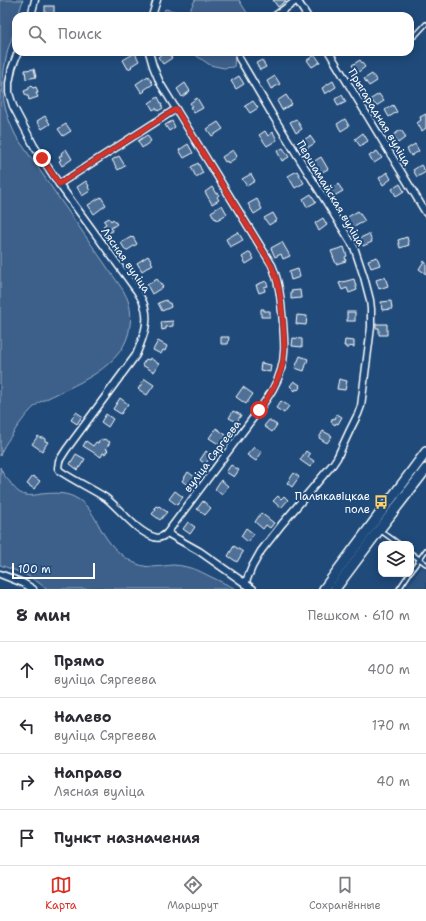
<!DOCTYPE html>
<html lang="ru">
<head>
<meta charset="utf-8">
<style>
  :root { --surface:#fff; --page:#f7f7f7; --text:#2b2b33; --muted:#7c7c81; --line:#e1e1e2; --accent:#d93025 }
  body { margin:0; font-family:"Shantell Sans",sans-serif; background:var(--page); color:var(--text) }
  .controls { position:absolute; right:12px; bottom:12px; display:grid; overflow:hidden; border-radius:8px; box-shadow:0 2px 10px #0003 }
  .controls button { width:36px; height:36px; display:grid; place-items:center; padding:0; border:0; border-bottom:1px solid var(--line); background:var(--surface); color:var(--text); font:20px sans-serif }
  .scale { position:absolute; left:12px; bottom:10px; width:83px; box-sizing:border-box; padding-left:4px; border:2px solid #fff; border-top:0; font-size:11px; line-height:14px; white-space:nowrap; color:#fff; -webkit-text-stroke:3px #1f4a7a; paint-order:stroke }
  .stop { position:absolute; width:12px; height:12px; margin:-9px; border:3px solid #d93025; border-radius:50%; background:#fff }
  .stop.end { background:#d93025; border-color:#fff; box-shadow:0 1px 4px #0008 }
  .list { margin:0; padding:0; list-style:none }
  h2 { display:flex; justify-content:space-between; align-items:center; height:52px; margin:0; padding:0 16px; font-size:17px }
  h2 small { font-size:13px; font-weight:400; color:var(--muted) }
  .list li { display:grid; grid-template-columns:26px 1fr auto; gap:12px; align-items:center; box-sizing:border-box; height:56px; padding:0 16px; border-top:1px solid var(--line) }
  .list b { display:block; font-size:15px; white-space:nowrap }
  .list p { margin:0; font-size:13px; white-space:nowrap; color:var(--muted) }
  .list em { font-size:13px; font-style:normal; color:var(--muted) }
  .icon { flex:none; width:22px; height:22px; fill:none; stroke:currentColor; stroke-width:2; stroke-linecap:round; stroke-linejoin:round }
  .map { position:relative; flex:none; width:426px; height:589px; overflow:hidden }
  .search { position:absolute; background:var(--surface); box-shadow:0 2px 10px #0003; left:12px; right:12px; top:12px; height:44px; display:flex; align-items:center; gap:10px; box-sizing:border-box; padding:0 14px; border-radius:12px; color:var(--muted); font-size:15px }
  .sheet { height:276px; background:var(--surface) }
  nav { display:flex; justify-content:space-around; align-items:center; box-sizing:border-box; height:56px; border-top:1px solid var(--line); background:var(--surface); font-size:11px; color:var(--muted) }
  nav a { display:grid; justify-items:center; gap:2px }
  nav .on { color:var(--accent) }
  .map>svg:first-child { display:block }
  .built { fill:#2e5683 }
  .green { fill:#3c618b; stroke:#9eb0c5 }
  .building { fill:#507197; stroke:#fff }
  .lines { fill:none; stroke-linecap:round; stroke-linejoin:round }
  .lane-casing { stroke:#fff; stroke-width:6 }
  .street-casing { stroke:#fff; stroke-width:9 }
  .primary-casing { stroke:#fff; stroke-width:12 }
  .lane { stroke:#1f4a7a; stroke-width:3 }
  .street { stroke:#1f4a7a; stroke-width:6 }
  .primary { stroke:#1f4a7a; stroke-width:9 }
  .route { stroke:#d93025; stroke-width:5 }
  .labels { text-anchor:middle; stroke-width:4; stroke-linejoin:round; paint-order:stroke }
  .street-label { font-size:11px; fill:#fff; stroke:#1f4a7a }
  .poi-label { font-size:11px; fill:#fff; stroke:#1f4a7a; text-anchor:end }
</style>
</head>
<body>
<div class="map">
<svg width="426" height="589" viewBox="0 0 426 589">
  <rect width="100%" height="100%" fill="#1f4a7a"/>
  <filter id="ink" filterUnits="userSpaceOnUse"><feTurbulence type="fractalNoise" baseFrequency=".025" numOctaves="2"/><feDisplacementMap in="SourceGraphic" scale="8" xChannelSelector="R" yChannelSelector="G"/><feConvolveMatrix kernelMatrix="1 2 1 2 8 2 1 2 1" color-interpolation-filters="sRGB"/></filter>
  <g filter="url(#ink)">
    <path class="built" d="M422,567L426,570V589H406Z"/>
    <g class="green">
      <path d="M0,0H23L18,16H16C16,27 12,38 8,49C0,85 0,103 16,136L123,290C125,294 128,299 129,304C131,311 131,318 130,325C126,368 73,385 40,402C28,411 20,423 11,436C7,442 2,448 0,456Z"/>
      <path d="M195,0H239L249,16H163L165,9L188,14Z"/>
      <path d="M191,52H235L234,67L224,68L210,65Z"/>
      <path d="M0,467C2,473 6,478 10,482C14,488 19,494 26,495C31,496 36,495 41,494C52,493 64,492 74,497C92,505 97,525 107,539C115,550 125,559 137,564C149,569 161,566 173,565C182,565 190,568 197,570L236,589H46C33,576 17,571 0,565Z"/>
    </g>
    <g class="building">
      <path d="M273,0H285L286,1L278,7Z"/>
      <rect x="45" y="6" width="9" height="10"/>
      <path d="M165,52H167L172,58L163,64L158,57Z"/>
      <path d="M135,53L139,61L131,66L132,67L128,69L123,60Z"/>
      <path d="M315,55L320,62L312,67L307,60Z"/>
      <path d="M262,60L266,67L260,70L256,63Z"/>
      <path d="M360,60L365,67L357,73L352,65Z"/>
      <path d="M34,69L36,77L26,79L25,70Z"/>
      <path d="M372,74L377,81L369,86L364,79Z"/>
      <path d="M148,76L153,84L144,90L145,91L142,93L136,84Z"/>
      <path d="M239,76L244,84L236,89L231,81Z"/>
      <path d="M275,76L280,84L271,89L267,81Z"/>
      <path d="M333,81L336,87L325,94L322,88Z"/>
      <path d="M185,83L190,91L182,97L177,89Z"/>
      <path d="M31,86L33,88L36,87L38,93H36L38,97L29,100L28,96H26L24,91L29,89V87Z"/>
      <path d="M379,94L384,101L376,106L371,99Z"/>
      <path d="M286,95L292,104L282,110L277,101Z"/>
      <path d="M342,95L346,102L338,106L335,99Z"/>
      <path d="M158,97L162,105H161L163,108L158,111L156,108L153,110L149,103Z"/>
      <path d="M197,98L203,108L194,113L190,107L192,106L190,103Z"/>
      <path d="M253,101L258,108L250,113L245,106Z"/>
      <path d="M393,105L397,112L389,117L385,110Z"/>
      <path d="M426,114V128L422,131L417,123L421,120L420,117Z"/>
      <path d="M45,116L50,124L42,129L37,121Z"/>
      <path d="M296,119L302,129L296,133L290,122Z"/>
      <path d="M345,119L349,126L341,131L337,124Z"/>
      <path d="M172,121L175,127L169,131L165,125Z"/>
      <path d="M218,122L223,129L212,136L207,129Z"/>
      <path d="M66,124L71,131L63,136L58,129Z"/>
      <path d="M401,130L406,137L398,143L393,135Z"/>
      <path d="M265,131L268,136L273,132L277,140L267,146L259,135Z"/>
      <path d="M363,133L368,141L360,146L355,139Z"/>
      <path d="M147,135L151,141L142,148L138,141Z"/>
      <path d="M310,136L315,143L307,148L302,141Z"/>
      <path d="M188,144L193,153L184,158L179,150Z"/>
      <path d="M415,144L419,151L411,156L407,149Z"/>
      <path d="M283,148L289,157L282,161L277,151Z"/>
      <path d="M66,149L72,159L62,166L59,161L61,160L59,156L62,155L61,153Z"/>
      <path d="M233,150L237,156L236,157V158L228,163L227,161L225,162L222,157Z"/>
      <path d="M377,151L382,158L374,163L369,156Z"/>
      <path d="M119,156L125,166L118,170L112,160Z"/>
      <path d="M321,157L328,169L320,173L313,162Z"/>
      <path d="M198,163L203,173L196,177L191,167Z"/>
      <path d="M421,165L426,172L417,177L413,170Z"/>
      <path d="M297,171L304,183L295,188L288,176Z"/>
      <path d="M387,172L391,179L383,185L379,178Z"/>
      <path d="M251,174L255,181L247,186L242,179Z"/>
      <path d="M86,181L89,186L88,187L90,191L82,196L77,187Z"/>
      <path d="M338,184L343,191L334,196L330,189Z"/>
      <path d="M400,184L404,191L396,196L392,189Z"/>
      <path d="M212,187L216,194L218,193L219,195L217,197L219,200L212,204L205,192Z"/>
      <path d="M311,194L316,202L307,207L303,199Z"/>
      <path d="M101,197L106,205L94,214L88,205Z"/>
      <path d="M257,199L262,209L254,214L248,204Z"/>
      <path d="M222,205L227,214L217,220L216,218L215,219L211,212Z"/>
      <path d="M358,211L365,221L352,228L346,218Z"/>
      <path d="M273,213L277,220L269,225L264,218Z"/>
      <path d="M109,218L111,221L113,219L117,224L111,228L113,231L108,233L103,226L106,224L104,221Z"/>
      <path d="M323,218L327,225L319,231L315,223Z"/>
      <path d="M238,232L243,240L230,247L226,239Z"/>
      <path d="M369,234L372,242L363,246L360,238Z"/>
      <path d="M131,237L132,238L133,237L137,244L126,251L121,243Z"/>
      <path d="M407,237L409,245L400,248L398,240Z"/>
      <path d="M282,242L290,256L283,259L281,254L275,257L271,248Z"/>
      <path d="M344,247L347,256L345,257L346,261L336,264L331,251Z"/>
      <path d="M250,252L254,259L246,264L242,257Z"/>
      <path d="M148,256L149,258H150L152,261L151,262L153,264L142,271L137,263Z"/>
      <path d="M377,257L380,265L371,268L368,260Z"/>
      <path d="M424,261L426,263V274L419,269Z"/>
      <path d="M298,269L300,277L291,280L289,272Z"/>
      <path d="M385,277L388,286L379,289L376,280Z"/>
      <path d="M157,279L163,287L152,294L147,285Z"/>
      <path d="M354,279L357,290L349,293L347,288L342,290L339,283Z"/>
      <path d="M266,281L268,286L264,287L265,291L259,293L256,285Z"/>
      <path d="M300,290L301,298L291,299V291Z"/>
      <path d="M166,300L168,303H170L171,307L162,311L158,303Z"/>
      <path d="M391,301L392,309L382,310L381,302Z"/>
      <path d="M261,309H264V311H270V317H261Z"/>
      <rect x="347" y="312" width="8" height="9"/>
      <path d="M297,315L307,316L306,325L296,324Z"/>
      <path d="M173,321V326L166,327V329L162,330L161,322Z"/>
      <path d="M376,324H387V335H379V328H376Z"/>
      <path d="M221,337H229L228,344H221Z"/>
      <path d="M293,338L302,339V347L292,346Z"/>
      <path d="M345,340L354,341V347L349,346V348H346V346H344Z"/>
      <path d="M158,341L167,346L165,351L163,350L161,354L153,350Z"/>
      <path d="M300,356L308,359L304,371L295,368Z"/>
      <path d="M150,358L159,364L154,372L142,365L146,359L149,360Z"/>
      <path d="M261,363L271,365L270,372L260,370Z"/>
      <path d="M145,379L154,385L147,395L138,389Z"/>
      <path d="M339,379L347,381L345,390L337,389Z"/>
      <path d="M294,381L300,385L299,387H300L298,390L296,389L295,391L290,386Z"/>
      <path d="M243,387L253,394L246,404L236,397Z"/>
      <path d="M120,398L128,404L121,414L113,409Z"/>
      <path d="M281,401L289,406L284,413L276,408Z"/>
      <path d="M233,411L241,415L237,422L229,418Z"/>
      <path d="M76,412L82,416L77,424L71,420Z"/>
      <path d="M106,414L113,419L108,427L101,422Z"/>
      <path d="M337,414L342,417L338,424L336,423L335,425L331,422L333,418L335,419Z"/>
      <path d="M269,420L277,425L272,432L264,426Z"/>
      <path d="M216,428L226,435L220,445L209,438Z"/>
      <path d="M323,431L332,436L327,443L319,438Z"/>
      <path d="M38,436L41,438H44L45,439V441L48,442L42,451L32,444Z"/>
      <path d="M101,439L103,440L104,439L110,442L106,449L108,450L105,454L103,453L101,457L83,446L86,441L93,446L96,442L98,443Z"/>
      <path d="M254,447L262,452L256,461L247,455Z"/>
      <path d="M206,451L212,456L205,464L200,460Z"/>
      <path d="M306,451L310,454L308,457L314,461L310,467L300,460Z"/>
      <path d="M76,454L85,459L78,470L70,464Z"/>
      <path d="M231,465L239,470L234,477L226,472Z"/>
      <path d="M188,472L196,478L189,486L182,481Z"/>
      <path d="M294,473L299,477L292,487L287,483Z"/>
      <path d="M33,476L40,481L34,489L27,484Z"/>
      <path d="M221,480L228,486L222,495L215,489Z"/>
      <path d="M175,491L183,497L177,505L169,499Z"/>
      <path d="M278,496L281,499L284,496L288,500L281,508L273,501Z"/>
      <path d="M203,501L211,508L205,515L197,509Z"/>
      <path d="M156,506L158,507L159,506L167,512L160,520L152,514L156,509L154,508Z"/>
      <path d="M261,513L274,523L270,528L266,525L263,529L255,522Z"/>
      <path d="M188,522L195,527L190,534L183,529Z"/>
      <path d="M246,528L254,534L248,542L241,536Z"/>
      <path d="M234,546L243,552L237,562L228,556Z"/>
    </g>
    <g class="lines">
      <defs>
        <g id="lane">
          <path d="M415,36L426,24"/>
          <path d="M381,531L399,544"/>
          <path d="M411,553L426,564"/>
          <path d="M411,571L426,550"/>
          <path d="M399,589L409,574"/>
        </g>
        <g id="street">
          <path d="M297,0L307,16"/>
          <path d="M31,16L35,0"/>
          <path d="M152,16L157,0"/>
          <path d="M275,16L297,0"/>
          <path d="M18,52L12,68L9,83V93L13,106L34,146L59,184L137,291C139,294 141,298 143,302C151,320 143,338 136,355L66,450L59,461L58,468L60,471L63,473C77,482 92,489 106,498C120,509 137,532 154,537C159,539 163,537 167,533L259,410C268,397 277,385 281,370C286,354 284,339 283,323C281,303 280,284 272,265L160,83L153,66L149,52"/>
          <path d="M238,52L239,58L242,63L273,116L354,247L364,277L370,300L371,309V327L361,406L358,414L350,430L337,458L333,464L282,524L261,551L252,567L245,584"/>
          <path d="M329,52L426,213"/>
          <path d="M59,184L176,109"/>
          <path d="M167,533L199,551L253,589"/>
          <path d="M0,574L23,583L33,589"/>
        </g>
        <g id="primary">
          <path d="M324,589L426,452"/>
          <path d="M335,589L379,530L426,469"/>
        </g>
      </defs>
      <use href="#lane" class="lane-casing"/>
      <use href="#street" class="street-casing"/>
      <use href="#primary" class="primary-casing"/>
      <use href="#lane" class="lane"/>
      <use href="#street" class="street"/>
      <use href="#primary" class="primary"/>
    </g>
  </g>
  <g class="lines" filter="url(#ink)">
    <path class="route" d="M42,158L59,184L176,109L268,259C279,278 281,299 283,321C284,337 286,354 281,370C276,385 268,398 259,410"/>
  </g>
  <defs>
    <symbol id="bus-bare" viewBox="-9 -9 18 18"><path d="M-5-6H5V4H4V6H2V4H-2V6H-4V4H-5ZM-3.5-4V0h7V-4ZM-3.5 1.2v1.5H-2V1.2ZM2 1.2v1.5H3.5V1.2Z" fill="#ffd166" stroke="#1f4a7a" stroke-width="2.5" paint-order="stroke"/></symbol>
  </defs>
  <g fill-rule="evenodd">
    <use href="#bus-bare" x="371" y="492" width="20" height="20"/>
  </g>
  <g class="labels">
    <g class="street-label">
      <text transform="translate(380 117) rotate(59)" y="4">Прыгарадная вуліца</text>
      <text transform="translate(331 193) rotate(59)" y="4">Першамайская вуліца</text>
      <text transform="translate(126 260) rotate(55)" y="4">Лясная вуліца</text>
      <text transform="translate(212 456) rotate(-53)" y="4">вуліца Сяргеева</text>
    </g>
    <g class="poi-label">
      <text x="370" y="500">Палыкавіцкае<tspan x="370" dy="13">поле</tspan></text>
    </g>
  </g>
</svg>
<div class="controls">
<button><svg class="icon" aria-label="layers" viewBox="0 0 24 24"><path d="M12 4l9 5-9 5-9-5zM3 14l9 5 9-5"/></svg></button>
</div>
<div class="scale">100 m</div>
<div class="stop" style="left:259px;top:410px"></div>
<div class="stop end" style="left:42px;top:158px"></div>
<div class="search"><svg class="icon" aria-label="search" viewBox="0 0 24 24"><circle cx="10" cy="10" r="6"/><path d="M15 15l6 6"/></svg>Поиск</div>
</div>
<section class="sheet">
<h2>8 мин<small>Пешком · 610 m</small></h2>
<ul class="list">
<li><svg class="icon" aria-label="ahead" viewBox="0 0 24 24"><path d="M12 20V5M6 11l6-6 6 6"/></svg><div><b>Прямо</b><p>вуліца Сяргеева</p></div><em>400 m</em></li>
<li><svg class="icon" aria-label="left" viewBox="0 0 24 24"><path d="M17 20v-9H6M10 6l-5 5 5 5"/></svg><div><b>Налево</b><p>вуліца Сяргеева</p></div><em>170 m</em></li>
<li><svg class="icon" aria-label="right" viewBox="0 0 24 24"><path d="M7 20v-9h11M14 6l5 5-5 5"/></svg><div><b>Направо</b><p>Лясная вуліца</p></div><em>40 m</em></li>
<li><svg class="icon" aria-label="arrive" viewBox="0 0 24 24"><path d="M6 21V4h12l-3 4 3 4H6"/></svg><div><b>Пункт назначения</b></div></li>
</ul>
</section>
<nav>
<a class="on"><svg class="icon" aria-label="map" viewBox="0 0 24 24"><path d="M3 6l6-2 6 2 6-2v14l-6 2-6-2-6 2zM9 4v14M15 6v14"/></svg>Карта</a>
<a><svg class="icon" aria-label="directions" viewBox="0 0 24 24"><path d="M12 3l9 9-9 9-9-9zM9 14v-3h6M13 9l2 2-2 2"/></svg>Маршрут</a>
<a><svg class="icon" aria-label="saved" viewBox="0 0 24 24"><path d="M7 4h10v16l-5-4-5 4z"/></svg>Сохранённые</a>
</nav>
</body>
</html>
